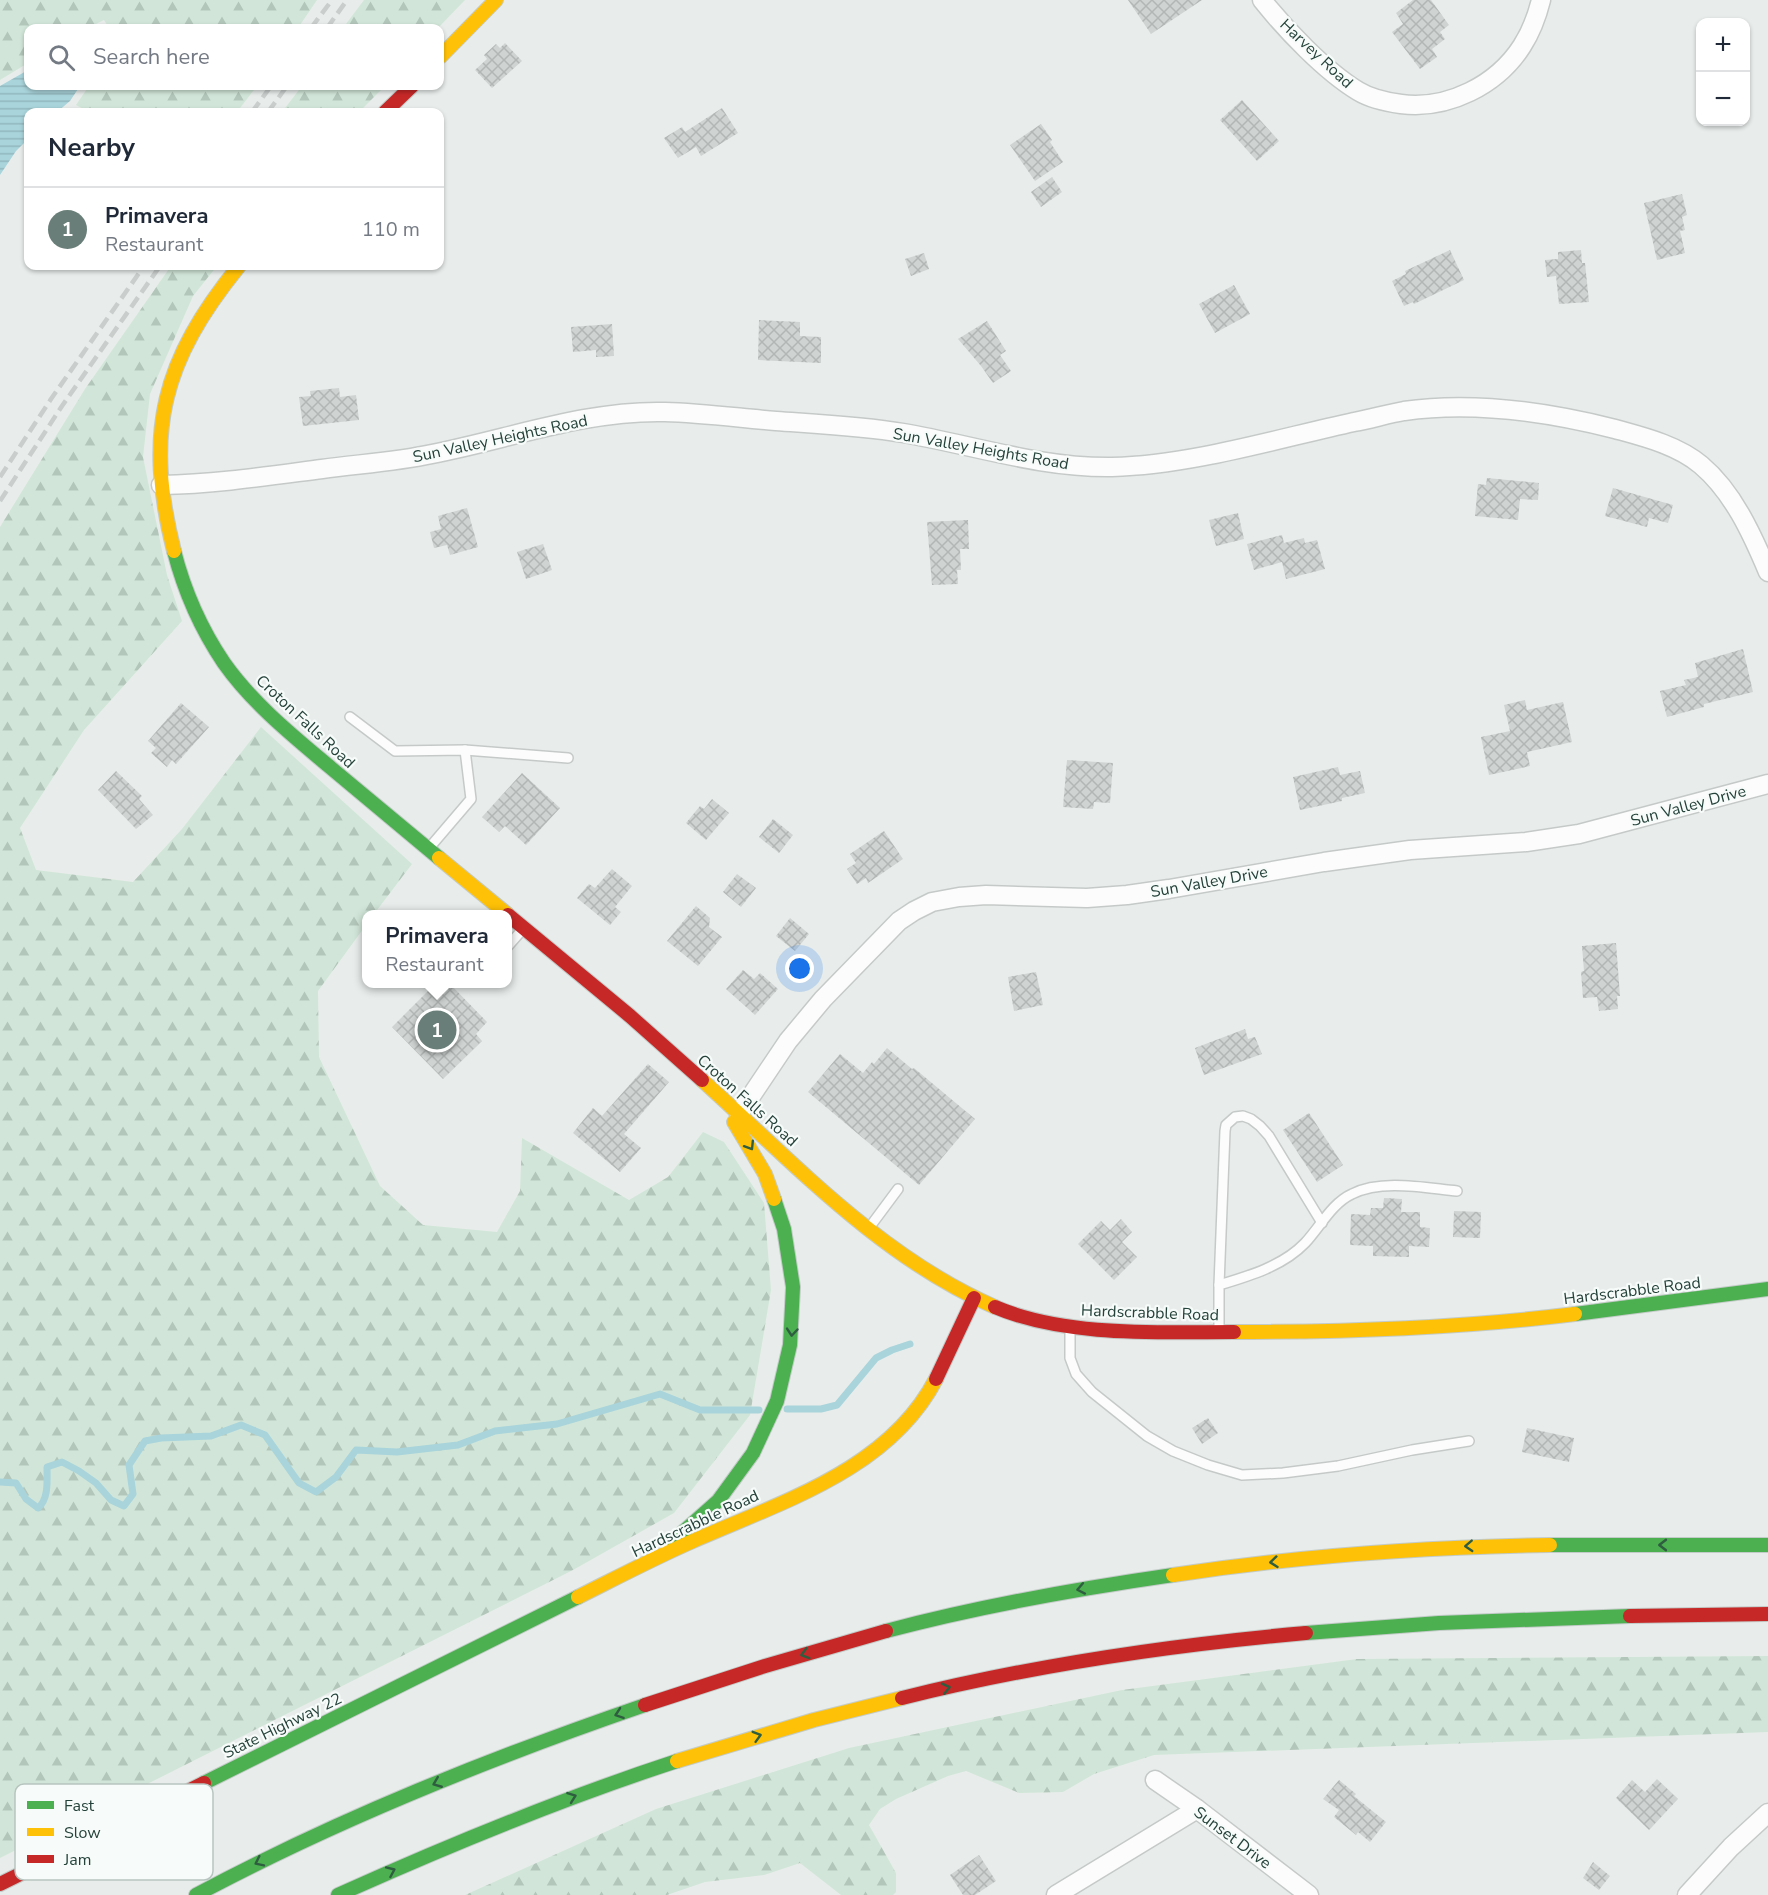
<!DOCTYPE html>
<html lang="en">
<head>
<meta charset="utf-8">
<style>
  :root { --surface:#fff; --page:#f6f6f7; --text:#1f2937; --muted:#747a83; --line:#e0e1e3; --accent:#697e78 }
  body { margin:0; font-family:"Nunito Sans",sans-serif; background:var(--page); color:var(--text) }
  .controls { position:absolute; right:18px; top:18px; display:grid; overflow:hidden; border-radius:12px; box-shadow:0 2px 4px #0004 }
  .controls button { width:54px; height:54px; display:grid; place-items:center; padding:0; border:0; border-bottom:2px solid var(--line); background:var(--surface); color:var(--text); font:30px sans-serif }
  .you { position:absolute; left:800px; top:969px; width:21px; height:21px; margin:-15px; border:4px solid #fff; border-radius:50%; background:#1a73e8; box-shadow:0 0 0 9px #1a73e833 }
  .badge { display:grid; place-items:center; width:39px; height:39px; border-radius:50%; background:var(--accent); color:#fff; font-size:20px; font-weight:700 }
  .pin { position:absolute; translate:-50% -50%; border:3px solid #fff; box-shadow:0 2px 6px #0006 }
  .popup { position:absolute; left:362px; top:910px; width:150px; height:78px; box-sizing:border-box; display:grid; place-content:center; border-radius:12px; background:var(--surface); filter:drop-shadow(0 2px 4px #0005); font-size:20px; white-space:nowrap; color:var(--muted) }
  .popup b { font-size:22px; color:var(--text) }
  .popup::after { content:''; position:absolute; left:50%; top:100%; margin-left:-12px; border:12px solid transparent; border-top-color:var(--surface) }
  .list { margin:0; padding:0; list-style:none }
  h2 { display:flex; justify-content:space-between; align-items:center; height:78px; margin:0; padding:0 24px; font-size:26px }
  h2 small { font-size:20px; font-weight:400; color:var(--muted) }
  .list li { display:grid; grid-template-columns:39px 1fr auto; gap:18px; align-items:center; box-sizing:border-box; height:84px; padding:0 24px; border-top:2px solid var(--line) }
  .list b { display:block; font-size:22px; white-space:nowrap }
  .list p { margin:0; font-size:20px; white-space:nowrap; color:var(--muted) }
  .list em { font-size:20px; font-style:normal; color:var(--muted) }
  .icon { flex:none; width:33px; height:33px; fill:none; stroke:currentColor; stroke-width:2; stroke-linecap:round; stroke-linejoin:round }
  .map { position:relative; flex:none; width:1768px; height:1895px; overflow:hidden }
  .search { position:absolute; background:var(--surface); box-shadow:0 2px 4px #0004; left:24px; top:24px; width:420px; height:66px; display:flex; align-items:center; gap:15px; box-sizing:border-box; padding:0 21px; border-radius:12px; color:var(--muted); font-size:22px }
  .panel { position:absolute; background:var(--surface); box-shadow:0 2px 4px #0004; left:24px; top:108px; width:420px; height:162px; border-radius:12px }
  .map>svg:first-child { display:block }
  .forest { fill:url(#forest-firs) }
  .water { fill:url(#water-rules) }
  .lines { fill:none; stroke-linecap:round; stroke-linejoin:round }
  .stream { stroke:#a9d4db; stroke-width:7 }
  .building { fill:url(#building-cross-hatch) }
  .lane-casing { stroke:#c5cac8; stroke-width:12 }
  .street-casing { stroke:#c5cac8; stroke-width:21 }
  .fast-casing { stroke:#c3cbc8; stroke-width:16 }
  .slow-casing { stroke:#c3cbc8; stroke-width:16 }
  .jam-casing { stroke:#c3cbc8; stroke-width:16 }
  .lane { stroke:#fcfcfc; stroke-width:9 }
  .street { stroke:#fcfcfc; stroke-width:18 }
  .fast { stroke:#4caf50; stroke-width:14 }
  .slow { stroke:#ffc107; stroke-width:14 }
  .jam { stroke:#c62828; stroke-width:14 }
  .rail { stroke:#c9cdcc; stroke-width:4.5; stroke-dasharray:12 6; stroke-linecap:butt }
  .oneway { stroke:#2e5d40 }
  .labels { text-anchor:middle; stroke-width:4.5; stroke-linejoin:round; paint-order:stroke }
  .street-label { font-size:16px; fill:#24423a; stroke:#f7fbf9 }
  .key { fill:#f7fbf9; stroke:#b8c4c0; stroke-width:1.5 }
  .key-label { font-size:16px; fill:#24423a }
</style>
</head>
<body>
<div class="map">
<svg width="1768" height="1895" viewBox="0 0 1768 1895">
  <defs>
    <pattern id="forest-firs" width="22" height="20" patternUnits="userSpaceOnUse" patternTransform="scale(1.5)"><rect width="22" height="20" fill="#d1e6d8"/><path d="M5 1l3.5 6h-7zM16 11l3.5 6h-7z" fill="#b3c6ba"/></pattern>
    <pattern id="water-rules" width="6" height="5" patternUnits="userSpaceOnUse" patternTransform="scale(1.5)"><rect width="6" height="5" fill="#a9d4db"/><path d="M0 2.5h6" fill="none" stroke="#91b7bd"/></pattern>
    <pattern id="building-cross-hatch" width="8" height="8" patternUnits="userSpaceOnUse" patternTransform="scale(1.5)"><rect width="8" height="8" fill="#cfd4d2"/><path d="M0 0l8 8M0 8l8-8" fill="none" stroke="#b2b7b5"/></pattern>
  </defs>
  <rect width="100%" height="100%" fill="#e8edeb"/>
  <g class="forest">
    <path d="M0,0H317L298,28H109L104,20L88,28H28V63L0,80Z"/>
    <path d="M364,0H465L438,28H343Z"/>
    <path d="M89,86H257L237,112H89L76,105Z"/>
    <path d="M302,86H385L359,112H282Z"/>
    <path d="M171,266H217L193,296L150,394L143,457L167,575L182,621L84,730L20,828L36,870L133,882L182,829L261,727L412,864L374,914H366V925L318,991L319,1057L380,1186L423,1225L497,1232L520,1191L522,1138L629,1200L668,1177L703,1132L724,1142L764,1203L771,1290L750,1415L674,1513L573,1570L0,1858V527L85,389Z"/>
    <path d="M1768,1656V1732L1154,1755L1094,1774L1063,1792L1019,1793L966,1771L948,1776L896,1799L880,1809L869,1825L896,1873V1892L893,1895H841L800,1863L764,1875L705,1882L667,1895H465L656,1809L849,1748L1122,1690L1357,1659Z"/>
  </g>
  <path class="water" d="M28,70V86H80L70,101L57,112H28V139L16,151L0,175V86Z"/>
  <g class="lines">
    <g class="stream">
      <path d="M787,1409H821L837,1405L876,1358L892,1350L910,1344"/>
      <path d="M0,1482L16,1483L26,1499L38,1508C49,1499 47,1480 47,1467L62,1462L79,1471L96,1483L111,1500L124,1506L133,1494L129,1465L145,1441L161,1438L211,1436L241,1425L265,1435L299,1483L316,1492L336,1477L356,1450L397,1452L458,1445L495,1431L557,1424L660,1394L700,1410H759"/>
    </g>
  </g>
  <g class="building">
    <path d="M1128,0H1202L1151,34Z"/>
    <path d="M1413,0H1431L1449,25L1440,32L1445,39L1432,49L1437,57L1420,69L1392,32L1403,24L1396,13Z"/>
    <path d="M505,43L522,61L492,88L475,70L487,59L484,55L496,44L500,48Z"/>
    <path d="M1242,100L1279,141L1257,161L1220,120Z"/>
    <path d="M722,108L738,133L701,156L696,147L678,158L664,138L682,127L685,132Z"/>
    <path d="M1041,124L1052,140L1050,142L1063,162L1035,181L1010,145Z"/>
    <path d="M1052,177L1062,192L1041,207L1031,192Z"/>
    <path d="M1682,194L1687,215L1682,217L1685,230L1680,231L1685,253L1657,260L1644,203Z"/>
    <path d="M1450,250L1464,280L1414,304L1413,302L1404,306L1392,281L1406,274L1405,271Z"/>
    <path d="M1581,250L1582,263H1585L1589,302L1559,304L1556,276L1547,277L1545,260L1558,259V252Z"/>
    <path d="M924,253L929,269L911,276L905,259Z"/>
    <path d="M1234,285L1250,314L1215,333L1199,304Z"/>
    <path d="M759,320L800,322V336L821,337V363L758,360Z"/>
    <path d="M987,321L1006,351L1000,355L1011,371L993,383L981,366L958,339Z"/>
    <path d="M612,324L614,356L596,357V350L573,352L571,327Z"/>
    <path d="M339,388L340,397L356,395L359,420L303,426L299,397L311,396L310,391Z"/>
    <path d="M1487,478L1539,483L1538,500L1520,499L1518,520L1475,516L1478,484L1486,485Z"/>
    <path d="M1613,488L1673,505L1668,523L1649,518L1647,527L1605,516Z"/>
    <path d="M467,508L478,547L450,555L447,545L434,548L430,532L441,529L438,516Z"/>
    <path d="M1238,513L1244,539L1216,546L1209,520Z"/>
    <path d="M968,520L969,549H960L961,570H957L958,584L932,585L927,522Z"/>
    <path d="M1282,535L1284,543L1304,538L1305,543L1317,540L1325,569L1286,579L1282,562L1254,570L1247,544Z"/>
    <path d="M543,544L552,570L526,579L517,552Z"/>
    <path d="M1743,649L1753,692L1704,704V707L1667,717L1660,691L1686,685L1684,680L1698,677L1695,663Z"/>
    <path d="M1525,700L1527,710L1563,702L1572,742L1527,752L1530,766L1489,775L1481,737L1510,731L1504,705Z"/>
    <path d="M181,703L209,727L176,764L172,760L167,767L151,753L156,748L148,741Z"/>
    <path d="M1067,760L1113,763L1110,803L1094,802L1093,809L1063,807Z"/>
    <path d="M1338,767L1340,775L1360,771L1365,793L1342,798V801L1300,810L1293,777Z"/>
    <path d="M116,771L142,796L139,799L153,815L136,829L98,790Z"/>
    <path d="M522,773L560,808L526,845L505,826L499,832L482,817Z"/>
    <path d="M712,799L729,813L706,840L686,823L700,806L704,809Z"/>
    <path d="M773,819L793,835L779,853L759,837Z"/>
    <path d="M884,831L903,859L868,883L866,878L857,884L847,869L856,863L850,854Z"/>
    <path d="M612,869L632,886L615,907L621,912L610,925L577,898L589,884L595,888Z"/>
    <path d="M737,874L756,888L741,907L723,892Z"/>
    <path d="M696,906L710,918L709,927L722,937L698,966L667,941Z"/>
    <path d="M790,918L809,934L795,951L776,936Z"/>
    <path d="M1616,943L1620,996H1617L1618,1009L1599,1011L1597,997L1583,998L1581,972L1584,971L1582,946Z"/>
    <path d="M743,970L754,979L760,973L778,989L755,1015L726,989Z"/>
    <path d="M1036,972L1043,1005L1014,1011L1008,977Z"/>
    <path d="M435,984H450L487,1022L476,1034L482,1041L443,1079L392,1027Z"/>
    <path d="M1245,1029L1248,1039L1255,1037L1262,1054L1204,1075L1195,1048Z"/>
    <path d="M887,1048L912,1069L914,1068L975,1119L919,1185L808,1092L840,1054L863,1073L872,1062L874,1064Z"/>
    <path d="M648,1064L669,1082L624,1134L641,1148L620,1172L573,1133L593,1108L602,1116Z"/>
    <path d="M1309,1113L1343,1165L1317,1182L1283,1130Z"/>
    <path d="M1384,1198L1402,1199L1401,1212H1420V1227L1430,1228L1429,1247L1409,1246V1257L1373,1256V1246L1350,1245L1351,1214L1370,1215L1371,1208H1383Z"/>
    <path d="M1454,1211L1481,1212L1480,1238L1453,1237Z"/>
    <path d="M1121,1219L1132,1232L1122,1242L1137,1257L1114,1280L1078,1244L1101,1221L1110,1230Z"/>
    <path d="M1208,1418L1218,1433L1202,1444L1192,1428Z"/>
    <path d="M1527,1428L1574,1438L1569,1462L1522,1452Z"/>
    <path d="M1657,1779L1678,1799L1649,1830L1616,1798L1632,1780L1645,1792Z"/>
    <path d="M1339,1780L1356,1794L1354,1796L1386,1822L1370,1842L1358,1832L1356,1835L1334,1817L1339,1810L1323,1799Z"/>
    <path d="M979,1855L996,1881L975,1895H963L950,1875Z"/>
    <path d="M1593,1862L1610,1876L1599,1890L1583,1878Z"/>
  </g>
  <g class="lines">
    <defs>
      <g id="lane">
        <path d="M350,717L395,751L465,750L471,799L430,847"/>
        <path d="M465,750L568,758"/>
        <path d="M508,946L522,930"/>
        <path d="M869,1228L898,1189"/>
        <path d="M1219,1285L1225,1131L1226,1125L1235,1117L1243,1116L1251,1119L1260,1126L1269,1136L1322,1223"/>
        <path d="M1070,1328V1358L1076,1374L1092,1392L1147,1436L1173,1451L1208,1465L1242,1475L1283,1473L1338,1466L1412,1450L1469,1441"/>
        <path d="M1219,1330V1285C1249,1276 1283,1266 1305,1243C1320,1227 1332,1203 1352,1194C1382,1179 1425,1188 1457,1191"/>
      </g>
      <g id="street">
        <path d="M1262,0C1286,30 1325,71 1358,91C1371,99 1386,102 1401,104C1448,110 1497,85 1522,46C1531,32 1537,16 1541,0"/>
        <path d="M161,485C215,484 268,476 322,469C358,464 395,462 432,454C509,439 586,410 665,412C702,413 739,418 776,421C818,424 861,426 903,433C973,445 1040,468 1112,467C1191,465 1276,439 1354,422C1371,419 1387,414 1404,411C1473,401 1548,412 1615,429C1644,437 1677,445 1701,465C1733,492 1752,534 1768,572"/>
        <path d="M739,1114L788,1041L823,999L899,921L914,911L932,902L959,897L986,895L1087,898L1127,895L1169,889L1324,862L1410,850L1526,842L1579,834L1768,784"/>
        <path d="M1155,1780L1197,1809L1309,1895"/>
        <path d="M1056,1895L1197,1809"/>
        <path d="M1687,1895L1731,1847L1768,1813"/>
      </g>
      <g id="fast">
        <path d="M174,551C184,590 201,629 224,663C253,704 293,736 331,768C367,798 403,828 439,858"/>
        <path d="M1575,1314L1768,1289"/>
        <path d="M673,1541L718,1501L753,1453L777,1401L790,1345L793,1287L784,1229L774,1199"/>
        <path d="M1550,1545H1768"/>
        <path d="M886,1631C980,1606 1076,1589 1173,1575"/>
        <path d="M1306,1633L1439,1623L1630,1616"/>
        <path d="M204,1783L578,1597"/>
        <path d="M196,1895C340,1818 491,1758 645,1705"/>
        <path d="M338,1895C449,1845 561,1799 677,1761"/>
      </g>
      <g id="slow">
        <path d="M440,57L496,0"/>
        <path d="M174,551C144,432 162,361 239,266"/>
        <path d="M439,858L507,914"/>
        <path d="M702,1080C793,1162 880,1257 995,1307"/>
        <path d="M734,1122L765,1174L774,1199"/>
        <path d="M1234,1332C1348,1332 1462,1328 1575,1314"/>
        <path d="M1173,1575C1298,1556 1423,1547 1550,1545"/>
        <path d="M578,1597C616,1578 654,1558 693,1541C781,1502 889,1470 936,1379"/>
        <path d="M677,1761L814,1720L902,1698"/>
      </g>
      <g id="jam">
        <path d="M385,112L412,86"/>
        <path d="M508,915L630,1016L702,1080"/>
        <path d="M995,1307C1065,1337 1159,1332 1234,1332"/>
        <path d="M936,1379L974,1298"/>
        <path d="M1630,1616L1768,1614"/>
        <path d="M902,1698C1034,1665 1171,1645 1306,1633"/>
        <path d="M645,1705L765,1666L886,1631"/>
        <path d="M0,1884L204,1783"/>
      </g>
    </defs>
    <use href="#lane" class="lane-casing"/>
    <use href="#street" class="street-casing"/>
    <use href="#fast" class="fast-casing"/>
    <use href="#slow" class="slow-casing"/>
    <use href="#jam" class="jam-casing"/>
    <use href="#lane" class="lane"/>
    <use href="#street" class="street"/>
    <use href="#fast" class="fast"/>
    <use href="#slow" class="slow"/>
    <use href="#jam" class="jam"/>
    <g class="rail">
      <path d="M311,28L332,0"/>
      <path d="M327,28L347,0"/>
      <path d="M252,112L271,86"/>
      <path d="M268,112L287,86"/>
      <path d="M0,477L51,399L144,266"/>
      <path d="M0,501L62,406L160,266"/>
    </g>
  </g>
  <defs><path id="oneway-chevron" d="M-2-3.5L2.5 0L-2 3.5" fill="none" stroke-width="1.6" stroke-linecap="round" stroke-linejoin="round" transform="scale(1.5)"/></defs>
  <g class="oneway">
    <use href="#oneway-chevron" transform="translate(750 1146) rotate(58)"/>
    <use href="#oneway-chevron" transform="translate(792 1332) rotate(95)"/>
    <use href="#oneway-chevron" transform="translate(1663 1545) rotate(-180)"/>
    <use href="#oneway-chevron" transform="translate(1469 1546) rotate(177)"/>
    <use href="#oneway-chevron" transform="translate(1274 1562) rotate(174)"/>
    <use href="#oneway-chevron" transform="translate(1081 1589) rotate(169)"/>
    <use href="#oneway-chevron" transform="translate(805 1654) rotate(164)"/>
    <use href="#oneway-chevron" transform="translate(946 1688) rotate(-13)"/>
    <use href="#oneway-chevron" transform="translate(619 1714) rotate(161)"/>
    <use href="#oneway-chevron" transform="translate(757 1736) rotate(-16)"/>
    <use href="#oneway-chevron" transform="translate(437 1783) rotate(158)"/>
    <use href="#oneway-chevron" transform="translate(572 1797) rotate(-20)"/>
    <use href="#oneway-chevron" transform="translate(259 1862) rotate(154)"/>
    <use href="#oneway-chevron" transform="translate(391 1871) rotate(-24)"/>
  </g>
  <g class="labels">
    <g class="street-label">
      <text transform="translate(1317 53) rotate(43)" y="6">Harvey Road</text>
      <text transform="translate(500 438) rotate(-12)" y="6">Sun Valley Heights Road</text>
      <text transform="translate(981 448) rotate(10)" y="6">Sun Valley Heights Road</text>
      <text transform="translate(306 721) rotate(43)" y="6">Croton Falls Road</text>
      <text transform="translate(1688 805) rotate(-15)" y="6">Sun Valley Drive</text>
      <text transform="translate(1209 881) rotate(-10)" y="6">Sun Valley Drive</text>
      <text transform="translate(748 1100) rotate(42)" y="6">Croton Falls Road</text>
      <text transform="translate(1632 1290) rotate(-7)" y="6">Hardscrabble Road</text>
      <text transform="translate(1150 1312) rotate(2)" y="6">Hardscrabble Road</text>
      <text transform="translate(695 1523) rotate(-25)" y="6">Hardscrabble Road</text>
      <text transform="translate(282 1725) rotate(-26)" y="6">State Highway 22</text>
      <text transform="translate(1233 1837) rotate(37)" y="6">Sunset Drive</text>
    </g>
  </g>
  <rect x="15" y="1784" width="198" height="96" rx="9" class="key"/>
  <rect x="27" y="1801" width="27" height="8" fill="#4caf50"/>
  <rect x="27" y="1828" width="27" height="8" fill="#ffc107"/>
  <rect x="27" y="1855" width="27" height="8" fill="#c62828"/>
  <g class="key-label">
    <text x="64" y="1811">Fast</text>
    <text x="64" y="1838">Slow</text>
    <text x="64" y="1865">Jam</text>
  </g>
</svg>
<div class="controls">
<button>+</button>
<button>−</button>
</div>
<div class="you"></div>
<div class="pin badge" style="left:437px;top:1030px">1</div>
<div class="popup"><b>Primavera</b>Restaurant</div>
<div class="search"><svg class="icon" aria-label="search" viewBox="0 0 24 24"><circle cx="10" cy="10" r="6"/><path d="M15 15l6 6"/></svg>Search here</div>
<section class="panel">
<h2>Nearby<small></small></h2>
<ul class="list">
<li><span class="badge">1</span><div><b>Primavera</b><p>Restaurant</p></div><em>110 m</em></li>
</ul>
</section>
</div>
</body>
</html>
